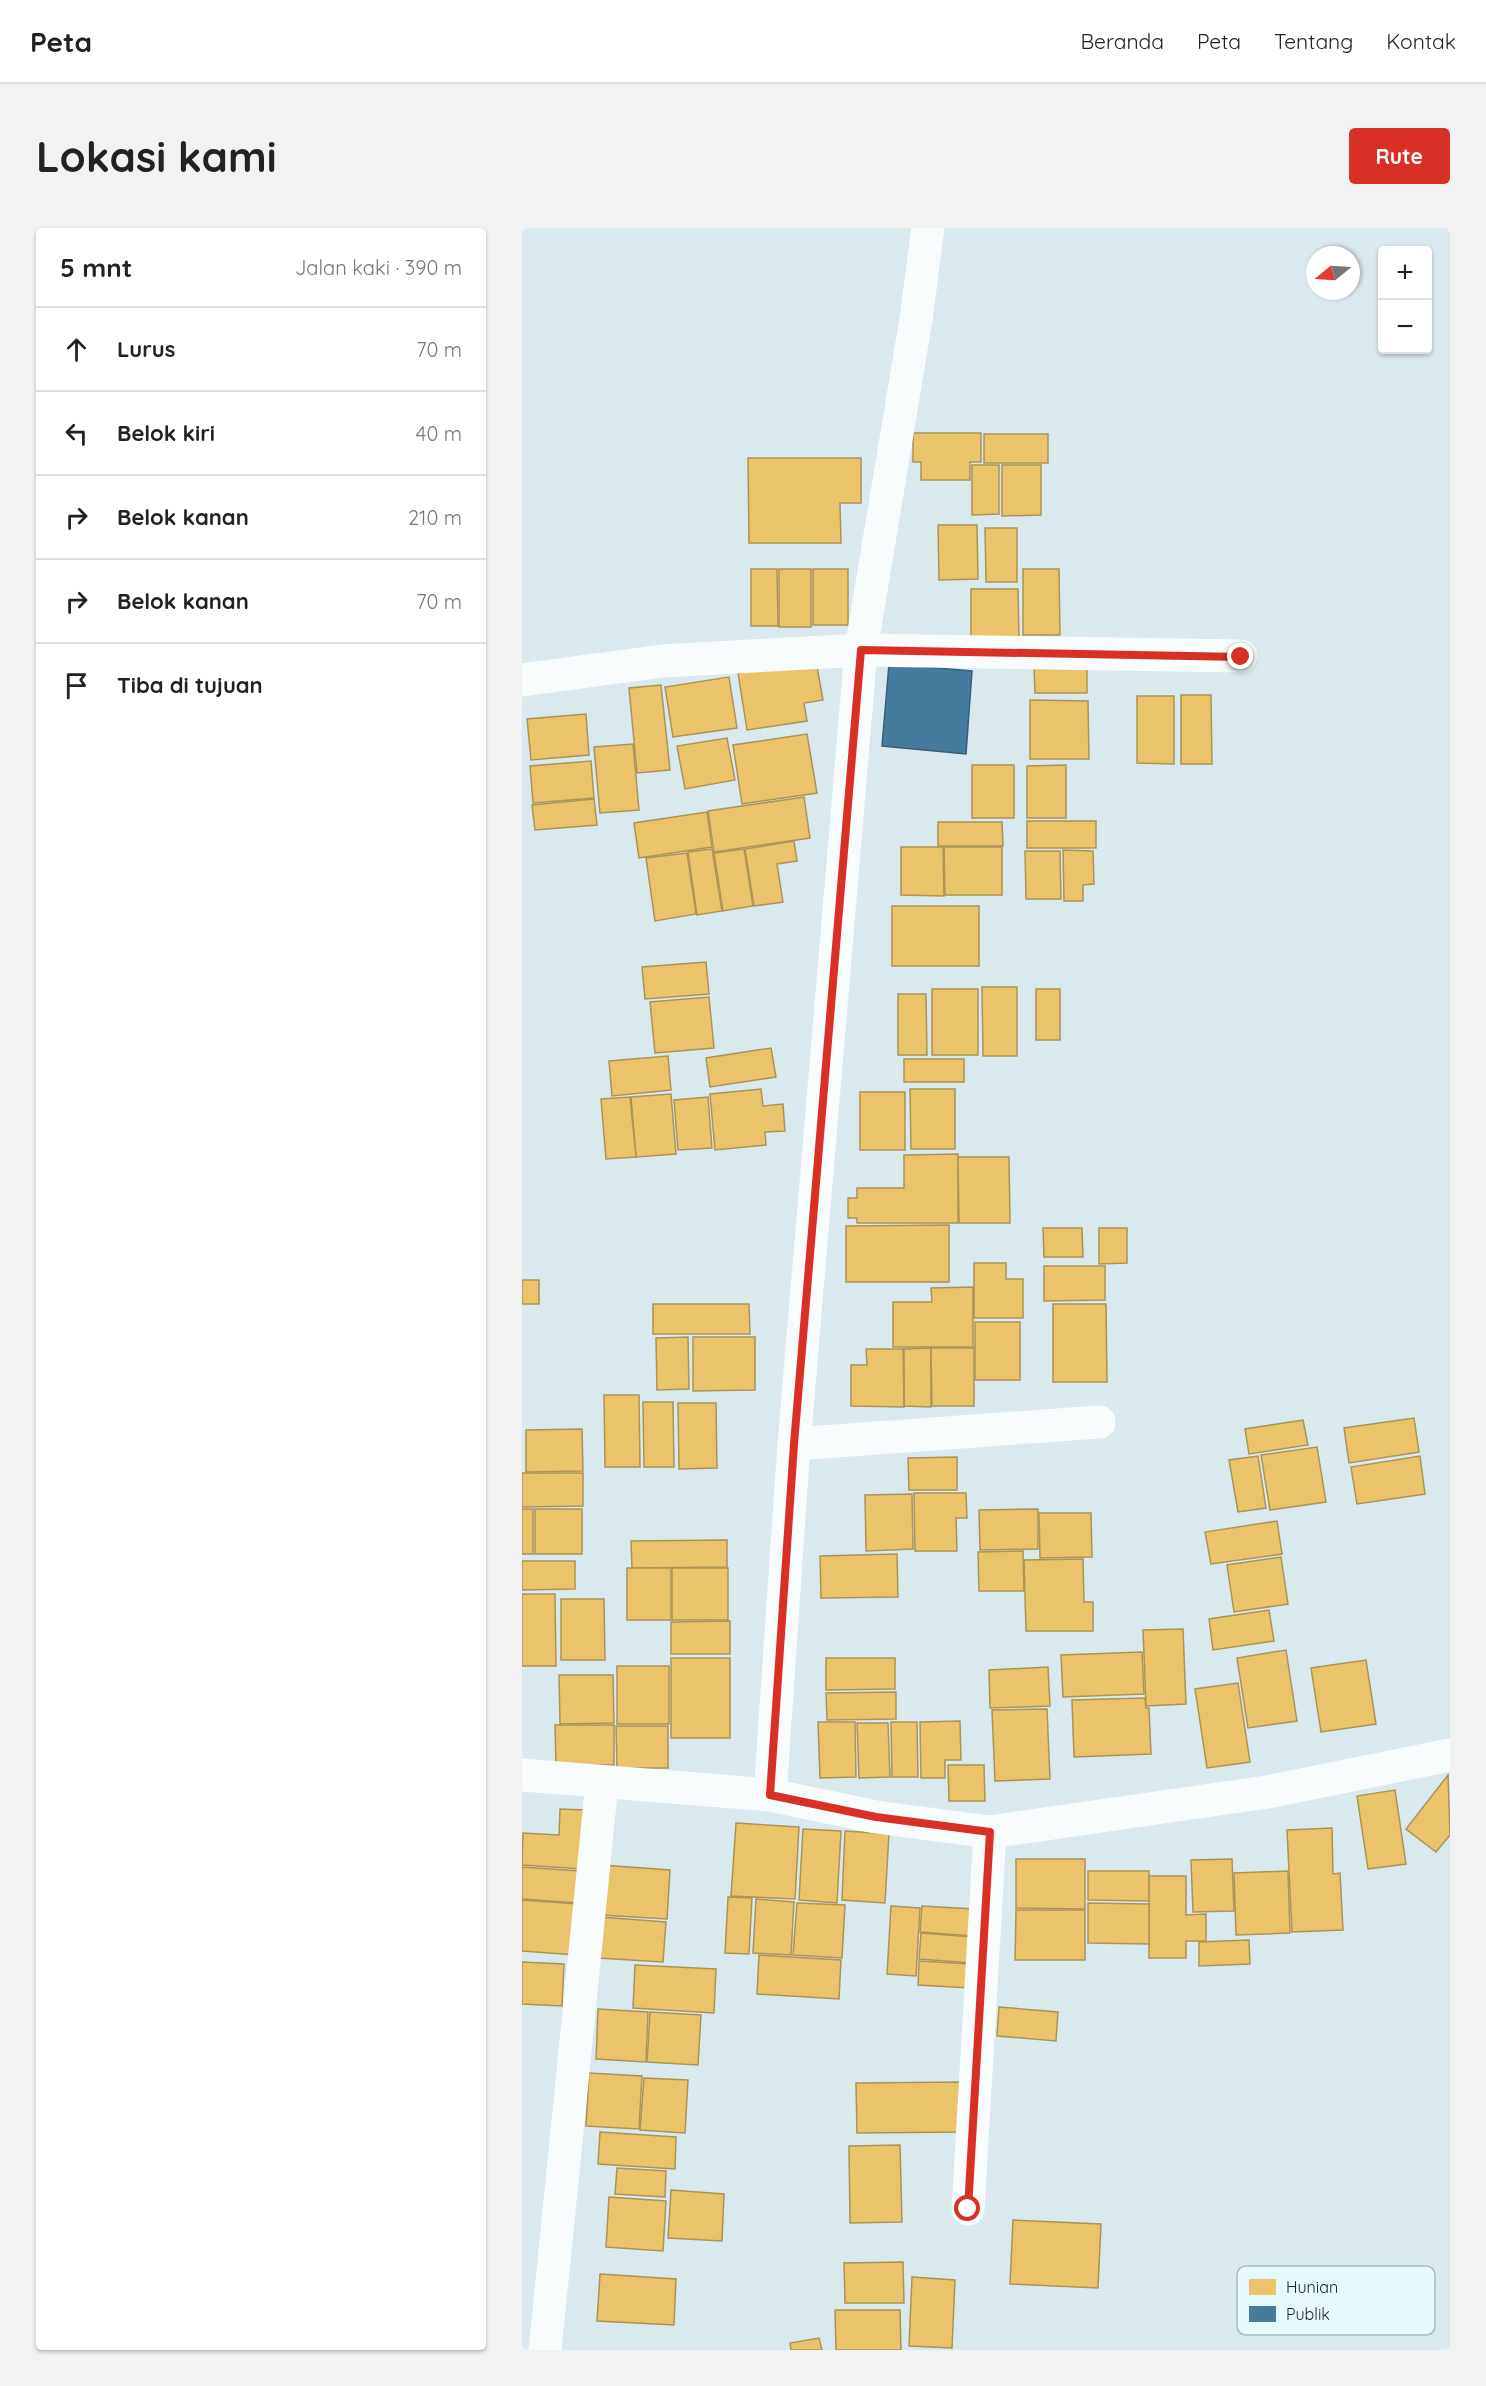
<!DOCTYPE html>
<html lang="id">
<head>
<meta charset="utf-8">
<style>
  :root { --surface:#fff; --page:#f2f2f2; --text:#222; --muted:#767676; --line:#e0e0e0; --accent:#d93025 }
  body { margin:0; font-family:Quicksand,sans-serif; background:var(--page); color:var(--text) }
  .controls { position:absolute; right:18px; top:18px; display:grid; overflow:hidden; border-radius:6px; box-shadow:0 2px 4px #0004 }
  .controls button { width:54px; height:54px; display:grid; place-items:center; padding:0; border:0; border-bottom:2px solid var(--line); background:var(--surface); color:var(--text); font:30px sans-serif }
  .compass { position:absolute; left:784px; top:18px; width:54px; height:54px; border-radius:50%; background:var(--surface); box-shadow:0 2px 4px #0004; rotate:252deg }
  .stop { position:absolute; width:18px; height:18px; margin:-14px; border:4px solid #d93025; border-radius:50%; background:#fff }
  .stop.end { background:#d93025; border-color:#fff; box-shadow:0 2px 6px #0008 }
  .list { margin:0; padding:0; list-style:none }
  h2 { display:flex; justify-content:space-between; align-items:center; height:78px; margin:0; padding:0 24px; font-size:26px }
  h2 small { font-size:20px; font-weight:400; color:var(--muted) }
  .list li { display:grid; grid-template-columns:39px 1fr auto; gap:18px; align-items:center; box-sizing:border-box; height:84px; padding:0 24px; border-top:2px solid var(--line) }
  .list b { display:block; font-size:22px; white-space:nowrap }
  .list em { font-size:20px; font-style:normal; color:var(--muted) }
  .icon { flex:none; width:33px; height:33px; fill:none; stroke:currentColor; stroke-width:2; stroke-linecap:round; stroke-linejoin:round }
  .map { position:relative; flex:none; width:928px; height:2122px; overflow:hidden; border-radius:6px }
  header { display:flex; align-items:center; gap:36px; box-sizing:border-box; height:84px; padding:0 30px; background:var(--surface); border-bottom:2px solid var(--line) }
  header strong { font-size:28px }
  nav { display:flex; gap:33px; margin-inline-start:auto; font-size:21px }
  .intro { display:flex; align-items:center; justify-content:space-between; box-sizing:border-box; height:144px; padding:0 36px }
  h1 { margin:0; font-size:42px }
  .button { padding:15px 27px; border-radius:6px; background:var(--accent); color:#fff; font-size:21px; font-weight:700 }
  main { display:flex; gap:36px; padding:0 36px }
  aside { flex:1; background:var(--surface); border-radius:6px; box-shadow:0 2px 4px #0004 }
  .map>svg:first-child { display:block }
  .homes { fill:#e9c46a; stroke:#aa9355; stroke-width:1.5 }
  .public { fill:#457b9d; stroke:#376078; stroke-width:1.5 }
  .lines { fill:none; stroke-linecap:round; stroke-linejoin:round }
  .minor { stroke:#f9fcfc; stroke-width:33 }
  .route { stroke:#d93025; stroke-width:8 }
  .key { fill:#e8f9fe; stroke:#a9b8bc; stroke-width:1.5 }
  .key-label { font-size:16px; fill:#162023 }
</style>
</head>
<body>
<header>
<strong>Peta</strong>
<nav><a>Beranda</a><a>Peta</a><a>Tentang</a><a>Kontak</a></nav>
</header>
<div class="intro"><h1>Lokasi kami</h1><a class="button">Rute</a></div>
<main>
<aside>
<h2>5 mnt<small>Jalan kaki · 390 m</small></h2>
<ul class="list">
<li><svg class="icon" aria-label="ahead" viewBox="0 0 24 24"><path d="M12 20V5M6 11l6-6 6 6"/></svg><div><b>Lurus</b></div><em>70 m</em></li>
<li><svg class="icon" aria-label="left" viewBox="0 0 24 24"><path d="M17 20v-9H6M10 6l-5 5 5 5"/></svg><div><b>Belok kiri</b></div><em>40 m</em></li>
<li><svg class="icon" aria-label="right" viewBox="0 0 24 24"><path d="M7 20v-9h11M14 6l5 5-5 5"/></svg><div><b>Belok kanan</b></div><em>210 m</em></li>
<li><svg class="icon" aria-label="right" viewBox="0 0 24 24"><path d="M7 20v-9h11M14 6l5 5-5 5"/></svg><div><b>Belok kanan</b></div><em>70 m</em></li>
<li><svg class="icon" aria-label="arrive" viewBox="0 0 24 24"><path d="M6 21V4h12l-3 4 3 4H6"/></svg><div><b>Tiba di tujuan</b></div></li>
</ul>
</aside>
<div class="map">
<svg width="928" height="2122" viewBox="0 0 928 2122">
  <rect width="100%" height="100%" fill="#dae9ee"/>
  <g class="homes">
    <path d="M391,205H459V234H448V252H399V234H391Z"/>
    <rect x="462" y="206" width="64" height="29"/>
    <path d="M226,230H339V275H318L319,315H227Z"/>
    <path d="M450,237H477V286L450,287Z"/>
    <path d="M480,237H519V287L480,288Z"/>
    <path d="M416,297H455L456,351L417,352Z"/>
    <path d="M463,300H495V354H464Z"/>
    <path d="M229,341H255L256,398H229Z"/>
    <rect x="257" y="341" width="32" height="58"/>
    <rect x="291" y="341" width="35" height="56"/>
    <path d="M501,341H537L538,407H501Z"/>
    <path d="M449,361H496L497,410H449Z"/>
    <path d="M294,433L301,472L282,475L285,493L225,502L216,445Z"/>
    <path d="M512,439H565V465H513Z"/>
    <path d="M207,449L215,500L151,509L143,459Z"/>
    <path d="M139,457L148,542L115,545L107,460Z"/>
    <path d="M659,467H689L690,536H659Z"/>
    <path d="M615,468H652V536L615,535Z"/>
    <path d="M508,472L566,473L567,531H508Z"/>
    <path d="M64,486L67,527L9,532L5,491Z"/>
    <path d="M285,506L295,565L220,576L211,517Z"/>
    <path d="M205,510L213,552L163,561L155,518Z"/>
    <path d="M111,516L117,582L78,585L72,519Z"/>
    <path d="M69,533L72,570L11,575L8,538Z"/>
    <rect x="450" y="537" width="42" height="53"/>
    <path d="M544,537V590H505V538Z"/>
    <path d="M282,569L288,610L192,624L186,583Z"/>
    <path d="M72,571L75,597L13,602L10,577Z"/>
    <path d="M185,584L190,619L117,630L112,595Z"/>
    <rect x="505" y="593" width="69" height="27"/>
    <path d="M416,594H480L481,618H416Z"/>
    <path d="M272,613L275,633L255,636L261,674L232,678L223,621Z"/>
    <path d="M379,619H421L422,668L379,667Z"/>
    <path d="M422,619H480V667H423Z"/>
    <path d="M190,621L200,683L175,687L166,624Z"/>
    <path d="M222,621L231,678L201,683L192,625Z"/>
    <path d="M541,622L571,623L572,656L561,657V673H542Z"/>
    <path d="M503,623H538L539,671H504Z"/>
    <path d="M165,625L174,686L133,693L124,630Z"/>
    <rect x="370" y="678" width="87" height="60"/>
    <path d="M184,734L187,766L123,771L120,739Z"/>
    <path d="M460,759H495V828H461Z"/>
    <rect x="410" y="761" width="46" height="66"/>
    <rect x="514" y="761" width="24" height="51"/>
    <path d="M376,766H404L405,827H376Z"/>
    <path d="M187,769L192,820L133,825L128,774Z"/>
    <path d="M249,820L254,849L188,859L184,830Z"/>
    <path d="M146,828L149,862L90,868L87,833Z"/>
    <rect x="382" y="831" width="60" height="23"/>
    <path d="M239,861L241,878L261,876L263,903L243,904L244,917L193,922L188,866Z"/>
    <path d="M388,861H433V921H389Z"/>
    <rect x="338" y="864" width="45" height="58"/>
    <path d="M149,866L154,926L114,929L109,869Z"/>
    <path d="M108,869L114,929L84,931L79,871Z"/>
    <path d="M186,869L190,920L156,922L152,872Z"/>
    <path d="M436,926V995H335V990H326V970H335V960H382V927Z"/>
    <path d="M436,929H487L488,995H437Z"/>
    <path d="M427,997V1054H324V998Z"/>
    <path d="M521,1000H560L561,1029H522Z"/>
    <path d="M577,1000H605V1035L577,1036Z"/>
    <path d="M452,1035H484V1051H501V1090H452Z"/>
    <path d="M522,1038H583V1072L522,1073Z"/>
    <rect x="0" y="1052" width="17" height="24"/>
    <path d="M451,1059V1119H371V1074H410L409,1060Z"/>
    <path d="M131,1076H227L228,1106H131Z"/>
    <path d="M531,1076H584L585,1154H531Z"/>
    <rect x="453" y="1094" width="45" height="58"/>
    <path d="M166,1109L167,1161L135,1162L134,1110Z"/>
    <path d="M171,1109H233V1162L171,1163Z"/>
    <path d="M409,1120V1179L382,1178V1121Z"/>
    <path d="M409,1120H452V1178H410Z"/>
    <path d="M344,1121H381L382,1179L329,1178V1137H345Z"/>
    <path d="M82,1167H117L118,1239H83Z"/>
    <path d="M121,1174H151L152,1239H122Z"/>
    <path d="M156,1175H194L195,1240L157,1241Z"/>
    <path d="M892,1190L897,1224L827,1235L822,1200Z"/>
    <path d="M781,1192L786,1217L727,1226L723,1201Z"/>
    <path d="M60,1201L61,1243L4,1244V1202Z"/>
    <path d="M795,1219L804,1274L748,1282L739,1227Z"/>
    <path d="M736,1228L744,1280L716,1284L707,1232Z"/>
    <path d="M898,1228L903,1266L835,1276L829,1239Z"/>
    <path d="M435,1229V1262H387L386,1230Z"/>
    <path d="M0,1245H61V1278L0,1279Z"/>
    <path d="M392,1265H444L445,1290H434L435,1323H393Z"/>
    <path d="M390,1266L391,1321L344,1323L343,1267Z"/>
    <rect x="0" y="1281" width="11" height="45"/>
    <rect x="13" y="1281" width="47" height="45"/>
    <path d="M516,1281V1321L458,1322L457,1282Z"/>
    <path d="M517,1285H569L570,1329L518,1330Z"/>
    <path d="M755,1293L760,1326L689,1336L683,1304Z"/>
    <path d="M205,1312V1339L110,1340L109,1313Z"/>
    <path d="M501,1323L502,1363H457L456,1324Z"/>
    <path d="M375,1326L376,1369L299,1370L298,1328Z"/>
    <path d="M759,1329L766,1376L712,1384L705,1337Z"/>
    <path d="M561,1331L562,1374H571V1403H504L502,1332Z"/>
    <path d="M0,1333H53V1361L0,1362Z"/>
    <rect x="105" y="1340" width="44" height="52"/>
    <rect x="150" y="1340" width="56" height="52"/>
    <path d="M0,1366H33L34,1438H0Z"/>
    <path d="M39,1371H82L83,1432H39Z"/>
    <path d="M747,1382L752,1413L691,1422L687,1391Z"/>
    <path d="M208,1393V1426H149V1394Z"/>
    <path d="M661,1401L664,1476L624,1478L621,1402Z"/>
    <path d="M764,1422L775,1493L726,1500L715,1430Z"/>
    <path d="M620,1424L622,1466L541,1469L539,1427Z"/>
    <rect x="149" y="1430" width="59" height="80"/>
    <path d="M304,1430H373V1461L304,1462Z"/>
    <path d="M844,1432L854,1496L799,1504L789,1440Z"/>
    <rect x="95" y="1438" width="52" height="58"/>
    <path d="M526,1439L528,1478L468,1480L467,1442Z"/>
    <path d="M37,1447H91L92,1495L38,1496Z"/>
    <path d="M716,1455L728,1534L685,1540L673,1461Z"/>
    <path d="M374,1464V1491L305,1492L304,1465Z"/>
    <path d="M623,1470L624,1480H627L629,1526L552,1529L550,1472Z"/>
    <path d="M525,1481L528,1551L473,1553L470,1482Z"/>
    <path d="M438,1493L439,1532H423V1550H399L398,1494Z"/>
    <path d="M296,1494H333L334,1549L298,1550Z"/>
    <path d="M369,1494H395L396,1549H370Z"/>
    <path d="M335,1495H366L368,1549L337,1550Z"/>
    <path d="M33,1497H92V1537H34Z"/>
    <path d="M94,1498H146V1540H95Z"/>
    <path d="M426,1537H462L463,1573H427Z"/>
    <path d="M926,1547L928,1607L914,1624L884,1601Z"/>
    <path d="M873,1562L884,1636L846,1641L835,1568Z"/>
    <path d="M38,1581L63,1582L60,1641L0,1637L1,1605L37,1607Z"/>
    <path d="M214,1595L277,1599L273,1671L209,1668Z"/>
    <path d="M810,1600L811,1646L818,1645L821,1702L770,1704L765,1602Z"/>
    <path d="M281,1601L319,1603L315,1675L277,1672Z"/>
    <path d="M323,1603L367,1606L363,1675L320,1672Z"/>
    <path d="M494,1631H563V1681L494,1680Z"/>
    <path d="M710,1631L712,1683L671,1684L669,1632Z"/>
    <path d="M80,1637L148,1642L145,1691L78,1687Z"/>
    <path d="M0,1639L58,1643L56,1675L0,1671Z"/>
    <path d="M566,1643H627V1673L566,1672Z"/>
    <path d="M766,1643L768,1705L714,1707L712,1645Z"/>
    <path d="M627,1648H664V1687L684,1686V1713H664V1730H627Z"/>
    <path d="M206,1669L230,1670L227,1726L203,1725Z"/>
    <path d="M234,1671L272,1674L269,1727L231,1725Z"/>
    <path d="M0,1672L56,1676L54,1727L0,1723Z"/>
    <path d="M275,1675L323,1677L320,1730L271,1727Z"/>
    <path d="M566,1675L627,1676V1716L566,1715Z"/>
    <path d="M369,1678L398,1680L394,1748L365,1746Z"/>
    <path d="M400,1678L452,1681L450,1708L398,1704Z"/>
    <path d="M494,1682H563V1732H493Z"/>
    <path d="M78,1689L144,1694L141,1734L76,1730Z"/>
    <path d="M399,1705L451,1709L449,1735L397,1731Z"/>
    <path d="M727,1712L728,1736L677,1738V1714Z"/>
    <path d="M237,1727L319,1732L317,1771L235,1766Z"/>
    <path d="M397,1733L449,1736L448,1760L396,1757Z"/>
    <path d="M0,1734L42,1736L40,1778L0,1776Z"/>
    <path d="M113,1737L194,1741L192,1785L111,1780Z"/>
    <path d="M477,1779L536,1784L534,1813L475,1808Z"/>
    <path d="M76,1781L126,1784L124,1834L74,1831Z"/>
    <path d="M128,1784L179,1787L176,1837L125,1834Z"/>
    <path d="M67,1845L120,1848L117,1901L64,1898Z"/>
    <path d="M122,1850L166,1852L163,1905L118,1902Z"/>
    <path d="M441,1854L442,1904L335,1905L334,1855Z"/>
    <path d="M78,1904L154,1909L153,1941L76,1936Z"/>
    <path d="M378,1917L380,1994L328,1995L327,1918Z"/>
    <path d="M95,1940L144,1943L143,1969L93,1966Z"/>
    <path d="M149,1962L202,1966L200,2013L146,2010Z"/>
    <path d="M87,1969L144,1973L141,2023L84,2019Z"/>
    <path d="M491,1992L579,1996L576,2060L488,2056Z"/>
    <path d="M381,2034L382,2075H323L322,2035Z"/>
    <path d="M78,2046L154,2051L152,2097L75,2093Z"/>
    <path d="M390,2049L433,2052L430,2120L387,2118Z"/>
    <path d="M313,2082H378L379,2122H314Z"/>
    <path d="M297,2110L300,2122H269L268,2115Z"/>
  </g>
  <path class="public" d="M367,436L450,443L444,526L360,518Z"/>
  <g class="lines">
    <g class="minor">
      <path d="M0,452L141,433L339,422L719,428"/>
      <path d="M272,1216L577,1194"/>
      <path d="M0,1547L248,1567L354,1589L468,1604L745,1564L928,1527"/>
      <path d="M248,1567L272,1216L339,422L394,91L406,0"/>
      <path d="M446,1981L468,1604"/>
      <path d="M23,2122L80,1555"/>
    </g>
  </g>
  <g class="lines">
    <path class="route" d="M446,1981L468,1604L354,1589L248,1567L272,1216L339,422L719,429"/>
  </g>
  <rect x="715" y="2038" width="198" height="69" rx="9" class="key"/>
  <rect x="727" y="2051" width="27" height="16" fill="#e9c46a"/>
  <rect x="727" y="2078" width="27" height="16" fill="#457b9d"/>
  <g class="key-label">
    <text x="764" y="2065">Hunian</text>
    <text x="764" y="2092">Publik</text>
  </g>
</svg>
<div class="controls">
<button>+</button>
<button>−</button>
</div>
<svg class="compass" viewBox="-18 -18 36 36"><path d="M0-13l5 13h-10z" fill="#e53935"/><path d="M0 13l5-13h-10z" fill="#767676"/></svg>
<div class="stop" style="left:446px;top:1981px"></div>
<div class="stop end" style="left:719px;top:429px"></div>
</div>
</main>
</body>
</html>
